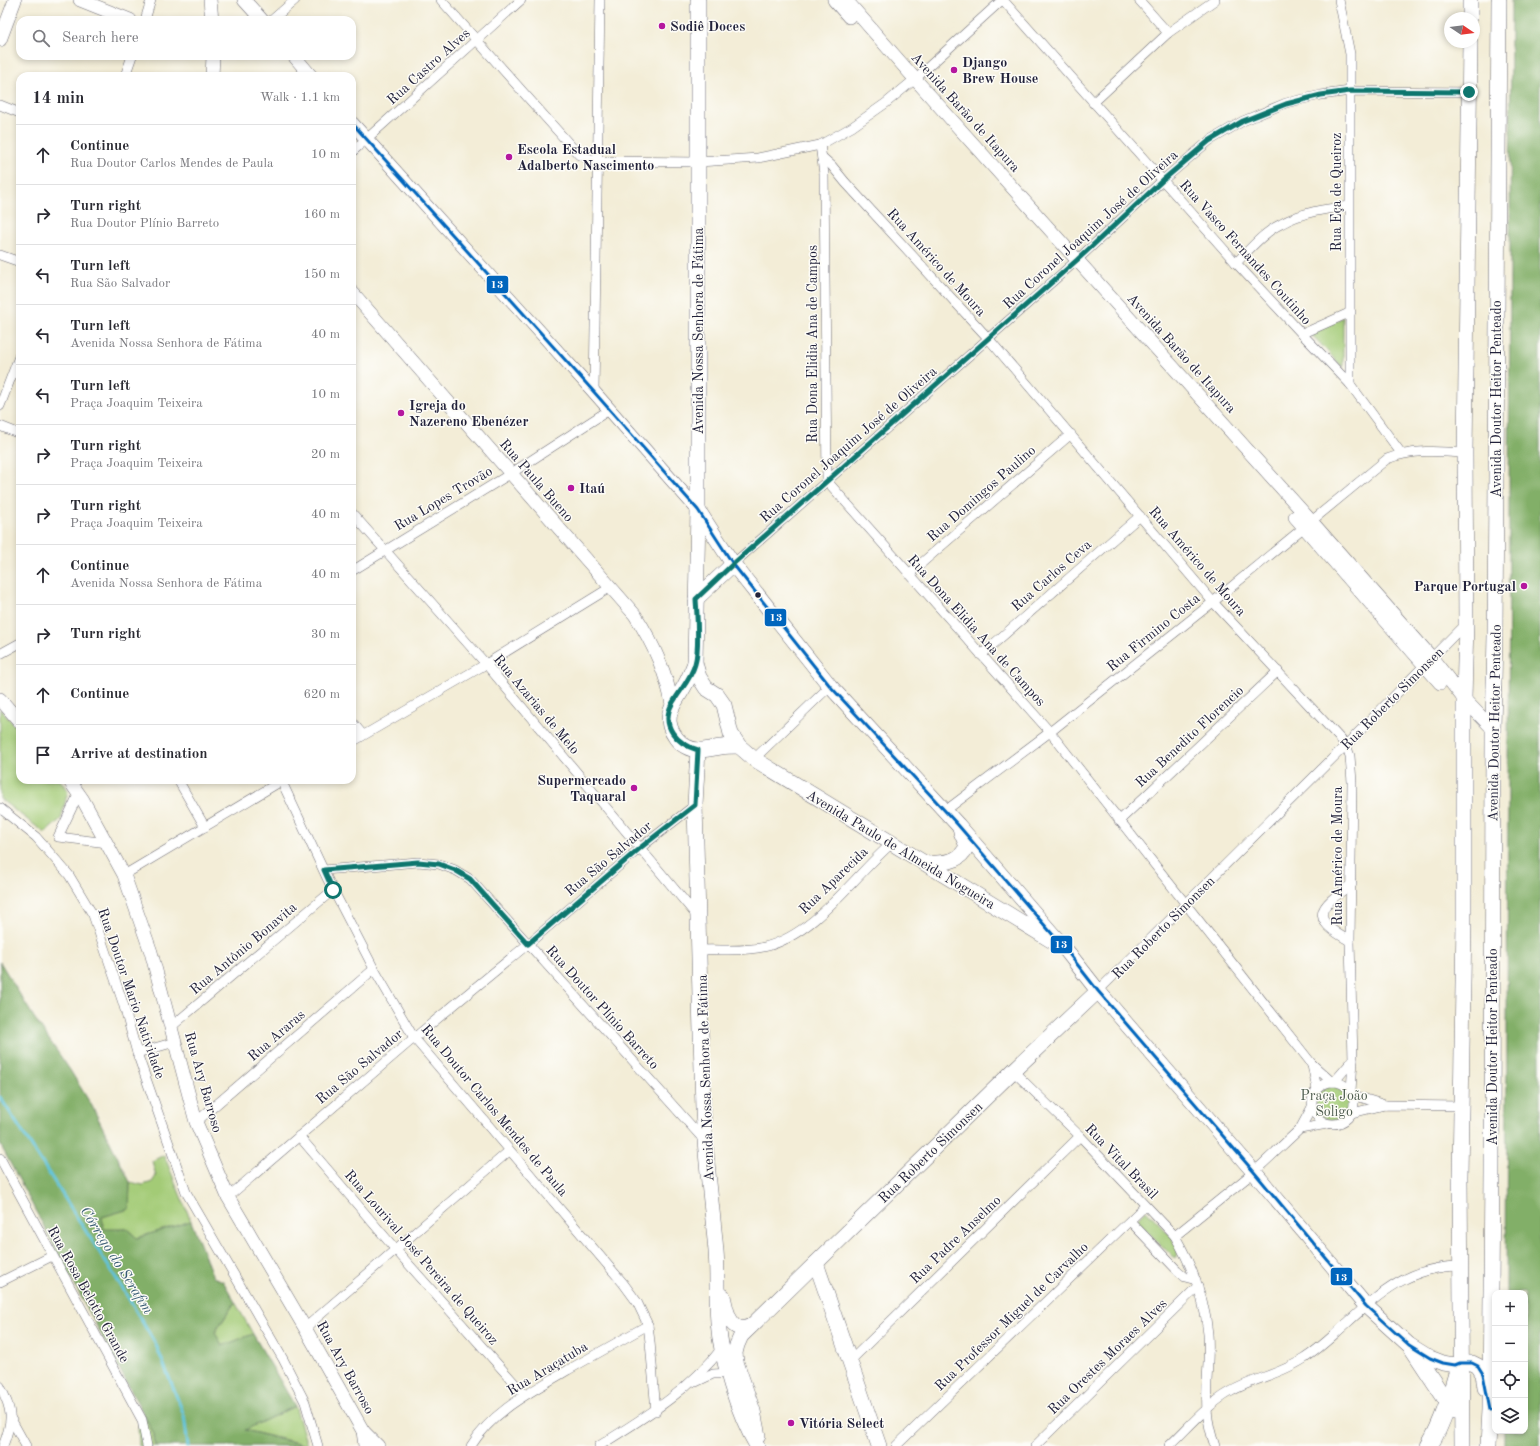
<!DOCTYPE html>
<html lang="en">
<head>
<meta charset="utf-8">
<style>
  :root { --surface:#fff; --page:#f7f7f7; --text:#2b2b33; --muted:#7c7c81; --line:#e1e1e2 }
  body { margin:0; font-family:"Old Standard TT",serif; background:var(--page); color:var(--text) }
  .controls { position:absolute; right:12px; bottom:12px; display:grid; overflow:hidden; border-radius:8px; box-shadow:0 2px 6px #0003 }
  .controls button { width:36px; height:36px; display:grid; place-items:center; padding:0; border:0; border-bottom:1px solid var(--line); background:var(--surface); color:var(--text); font:20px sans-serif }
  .compass { position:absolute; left:1444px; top:12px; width:36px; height:36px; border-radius:50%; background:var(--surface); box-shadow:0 2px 6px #0003; rotate:103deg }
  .stop { position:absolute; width:12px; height:12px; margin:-9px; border:3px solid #0f766e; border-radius:50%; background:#fff }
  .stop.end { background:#0f766e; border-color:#fff; box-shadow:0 1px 4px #0008 }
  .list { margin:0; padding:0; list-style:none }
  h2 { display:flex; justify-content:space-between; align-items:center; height:52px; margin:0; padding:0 16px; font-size:17px }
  h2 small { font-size:13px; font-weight:400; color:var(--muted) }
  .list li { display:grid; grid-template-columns:26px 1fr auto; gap:12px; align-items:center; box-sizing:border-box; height:60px; padding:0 16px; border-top:1px solid var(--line) }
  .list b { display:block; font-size:15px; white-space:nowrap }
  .list p { margin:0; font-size:13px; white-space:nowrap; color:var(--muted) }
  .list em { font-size:13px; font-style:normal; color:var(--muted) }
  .icon { flex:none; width:22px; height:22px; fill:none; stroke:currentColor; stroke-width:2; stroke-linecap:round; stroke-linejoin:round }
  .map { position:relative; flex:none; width:1540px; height:1446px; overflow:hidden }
  .search { position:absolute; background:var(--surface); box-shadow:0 2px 6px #0003; left:16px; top:16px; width:340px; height:44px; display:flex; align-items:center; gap:10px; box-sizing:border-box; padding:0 14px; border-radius:12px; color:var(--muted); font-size:15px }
  .panel { position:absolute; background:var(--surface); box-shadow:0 2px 6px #0003; left:16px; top:72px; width:340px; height:712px; border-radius:12px }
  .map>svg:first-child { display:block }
  .green { fill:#a3cb76; stroke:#627658 }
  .forest { fill:#82af67; stroke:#526851 }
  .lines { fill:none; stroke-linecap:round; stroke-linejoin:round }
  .stream { stroke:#5fc4dd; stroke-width:3 }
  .street-casing { stroke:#6b6972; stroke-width:10 }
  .secondary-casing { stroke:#6b6972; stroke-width:14 }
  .primary-casing { stroke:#6b6972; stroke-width:16 }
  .highway-casing { stroke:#6b6972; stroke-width:18 }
  .street { stroke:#fff; stroke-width:9 }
  .secondary { stroke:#fff; stroke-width:13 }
  .primary { stroke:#fff; stroke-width:15 }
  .highway { stroke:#fff; stroke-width:17 }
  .bus-1-casing { stroke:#fdfcf7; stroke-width:6 }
  .bus-1 { stroke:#0065bd; stroke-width:3 }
  .route { stroke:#0f766e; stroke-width:5 }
  .poi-dot { fill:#b5179e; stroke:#fdfcf7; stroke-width:1.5 }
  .bus-dot { fill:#22223b; stroke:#fdfcf7; stroke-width:1.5 }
  .labels { text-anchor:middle; stroke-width:3; stroke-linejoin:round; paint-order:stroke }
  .poi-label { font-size:14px; font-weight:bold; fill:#22223b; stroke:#fdfcf7; text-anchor:start }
  .street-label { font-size:14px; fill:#22223b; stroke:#fdfcf7 }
  .park-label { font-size:14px; fill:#4f5d50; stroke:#fdfcf7 }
  .water-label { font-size:15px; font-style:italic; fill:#375b74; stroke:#fdfcf7 }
  .line-badge { stroke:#fdfcf7; stroke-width:1.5 }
  .badge-label { font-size:11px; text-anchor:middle; font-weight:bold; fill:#fff }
</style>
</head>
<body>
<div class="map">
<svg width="1540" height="1446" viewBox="0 0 1540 1446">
  <rect width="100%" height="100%" fill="#fdfcf7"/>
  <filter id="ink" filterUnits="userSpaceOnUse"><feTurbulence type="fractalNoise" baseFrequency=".025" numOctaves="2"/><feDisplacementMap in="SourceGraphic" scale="8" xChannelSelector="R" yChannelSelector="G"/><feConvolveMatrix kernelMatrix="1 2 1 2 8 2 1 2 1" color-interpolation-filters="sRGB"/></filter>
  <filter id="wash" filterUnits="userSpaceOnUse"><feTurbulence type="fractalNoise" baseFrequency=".012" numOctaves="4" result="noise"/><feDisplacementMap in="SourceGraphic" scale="16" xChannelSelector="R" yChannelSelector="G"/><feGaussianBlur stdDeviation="0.9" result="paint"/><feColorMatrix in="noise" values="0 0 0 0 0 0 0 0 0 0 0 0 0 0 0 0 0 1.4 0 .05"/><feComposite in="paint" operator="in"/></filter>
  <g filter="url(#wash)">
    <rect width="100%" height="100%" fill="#f3edd7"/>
    <g class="green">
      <path d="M1343,317V368L1311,334Z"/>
      <path d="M0,709L20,731V780H60L68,791L61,819L45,833L0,799Z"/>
      <circle cx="1333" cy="1103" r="17"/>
      <path d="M164,1155L191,1221L137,1238L127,1229L104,1230L102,1217L129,1209L130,1182L143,1185L152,1182L156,1176L152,1161Z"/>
      <path d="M1146,1210L1173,1238L1179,1252L1176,1258L1171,1255L1138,1222V1218Z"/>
      <path d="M235,1302L253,1334L222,1346L215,1333Z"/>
      <path d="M295,1406L307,1445L245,1430Z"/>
      <path d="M143,1415L154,1434L155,1446H139L138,1428Z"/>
    </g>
    <g class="forest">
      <path d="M1511,0H1540V1446H1505V1431H1525V1293H1506Z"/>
      <path d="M0,962L35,1019L70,1070L92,1106L130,1182L129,1209L102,1217L104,1229H127L137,1238L191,1221L213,1277L223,1281L235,1302L215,1332L222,1346L253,1334L295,1406L245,1430L307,1446H155L154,1434L0,1144Z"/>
    </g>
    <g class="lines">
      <path class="stream" d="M0,1097L123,1289L156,1345L184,1415L188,1446"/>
    </g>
  </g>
  <g filter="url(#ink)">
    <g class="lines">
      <defs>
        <g id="street">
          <path d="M441,0L579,155L598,161L699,162L758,158L820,145L852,127L886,103L915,79L1002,0"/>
          <path d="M1003,0L1236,263L1302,334L1350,384L1401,453"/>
          <path d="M1139,0L1168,33"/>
          <path d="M1339,0L1350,54V384"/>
          <path d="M145,20L151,0"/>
          <path d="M272,20L295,0"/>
          <path d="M125,76L132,56"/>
          <path d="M1093,103L1168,33L1215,0"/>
          <path d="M0,105L20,113"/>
          <path d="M820,145L824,174L827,481L1050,732L1312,1064L1332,1082"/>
          <path d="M352,152L521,0"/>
          <path d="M822,157L832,166L845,182L988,338L1213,602L1346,745L1350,756L1352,782L1350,941L1353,1060L1351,1091"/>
          <path d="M0,255L20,262"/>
          <path d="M1236,263C1250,249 1264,232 1281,224C1302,212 1325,209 1349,206"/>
          <path d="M1302,334L1351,312"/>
          <path d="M594,392L600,0"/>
          <path d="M0,406L20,354"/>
          <path d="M0,426L20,434"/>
          <path d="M352,513L486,664L697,916"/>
          <path d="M733,564L1077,260L1163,180L1209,141L1243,121L1286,103L1321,95L1350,91L1469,92"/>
          <path d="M352,571L510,474L609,410"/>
          <path d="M909,574L1071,434"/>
          <path d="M0,654L20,643"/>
          <path d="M981,655L1140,516"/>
          <path d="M352,722L363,735"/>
          <path d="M352,742L486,664L611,587"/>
          <path d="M754,759L830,686"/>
          <path d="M178,780L205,827"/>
          <path d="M281,780L328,880L374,969L414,1038L623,1283L637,1302L648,1325L650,1342L656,1411"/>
          <path d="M79,793L58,837L108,843"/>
          <path d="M0,808L36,837L69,875L93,915L123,1003L137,1053L186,1192L283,1359L305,1402L318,1446"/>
          <path d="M945,811L1050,732L1213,602L1387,459C1412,449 1439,451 1465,453"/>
          <path d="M1119,821L1278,671"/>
          <path d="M324,870L418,862L439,864L455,870L470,879L704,1140"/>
          <path d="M124,875L283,780"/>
          <path d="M1350,941C1308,918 1318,908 1352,884"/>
          <path d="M700,950C721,949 744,952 764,947C815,935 853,877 891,844"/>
          <path d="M1098,991L1346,745L1466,623"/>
          <path d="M171,1027L333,890"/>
          <path d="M137,1053L175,1042"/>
          <path d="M1312,1064L1317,1089"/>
          <path d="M1013,1071L1080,1136L1175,1236C1192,1266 1205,1299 1208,1334C1210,1359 1205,1385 1207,1410C1208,1422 1211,1435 1215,1446"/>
          <circle cx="1333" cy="1103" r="21"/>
          <path d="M1334,1082L1353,1060"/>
          <path d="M1353,1095L1385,1105"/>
          <path d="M1352,1113L1385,1105L1461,1106"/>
          <path d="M196,1122L374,969"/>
          <path d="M1300,1129L1327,1124"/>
          <path d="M299,1136L396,1250L525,1395"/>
          <path d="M0,1158L142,1420L147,1446"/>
          <path d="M228,1197L414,1038L528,944L640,848L695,805"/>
          <path d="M1130,1221L1177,1270L1185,1277L1196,1280"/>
          <path d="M1175,1236L1254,1172L1300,1129L1312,1107"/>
          <path d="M0,1282L52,1256"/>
          <path d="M305,1328L509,1151"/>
          <path d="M849,1362L1080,1136"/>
          <path d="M696,1382L713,1374L729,1373"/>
          <path d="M0,1386C13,1411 13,1420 3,1446"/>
          <path d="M11,1419L26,1446"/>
          <path d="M471,1446C493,1410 533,1391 568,1370C595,1355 621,1340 648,1325"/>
          <path d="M599,1446C645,1417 688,1392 722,1348"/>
          <path d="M896,1446L1145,1206"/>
          <path d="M1035,1446L1198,1286"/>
          <path d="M1169,1446C1188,1428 1207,1405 1230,1392C1254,1378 1282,1374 1305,1358C1316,1351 1326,1342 1336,1333C1375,1298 1405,1266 1461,1266"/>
        </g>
        <g id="secondary">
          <path d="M80,0L130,20"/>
          <path d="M210,0L212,20"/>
          <path d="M244,0L262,20"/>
          <path d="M834,0L849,17"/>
          <path d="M846,0L915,79L1311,521L1432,658L1464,699L1493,729"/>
          <path d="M0,40L15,0"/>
          <path d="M294,56L311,76"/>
          <path d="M212,76L213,56"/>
          <path d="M352,123L594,392L698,510"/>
          <path d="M352,292L635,615C653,643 666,671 672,704"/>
          <path d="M1295,517L1440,683"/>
          <path d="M0,699L20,722"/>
          <path d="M69,780L83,800L124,875L151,952L196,1122L228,1197L305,1328L363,1431L365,1446"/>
          <path d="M363,1431L378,1446"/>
        </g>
        <g id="primary">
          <path d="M698,0V510L695,663L699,677L706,688L717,695L724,705L731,734L739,746L754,759L1054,942"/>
          <path d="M1470,18V0"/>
          <path d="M698,510L733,564L830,686L958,825L1066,950L1098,991L1254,1172L1366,1306L1409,1345L1430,1358L1443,1363L1455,1365L1460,1363H1472L1478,1366L1483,1374L1485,1388"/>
          <path d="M696,599L733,564"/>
          <path d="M695,663C692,670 689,678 685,685C675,704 660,716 676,738C681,745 690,750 699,750C707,750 713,748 721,747C726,746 733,746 739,746"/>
          <path d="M698,750L695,805L703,1109C705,1157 712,1204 716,1251C718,1275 716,1298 718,1322C721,1359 738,1414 757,1446"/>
          <path d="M927,864C943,862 959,864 967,846L961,832"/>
          <path d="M816,1263L879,1446"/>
          <path d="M723,1296C726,1310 730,1336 751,1326"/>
          <path d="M1412,1349L1453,1411"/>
          <path d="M758,1436L753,1411L736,1362L735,1353L737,1345L741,1336L1013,1071L1098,991"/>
          <path d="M1462,1446L1460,1177L1464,920V699L1466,623L1465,453L1470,42"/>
          <path d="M1488,1446L1490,1410L1492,1172L1493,729L1495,635L1499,0"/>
        </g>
        <path id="highway" d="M1429,1446C1444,1421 1452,1391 1460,1363"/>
      </defs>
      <use href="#street" class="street-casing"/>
      <use href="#secondary" class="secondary-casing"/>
      <use href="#primary" class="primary-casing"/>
      <use href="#highway" class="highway-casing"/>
      <use href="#street" class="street"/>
      <use href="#secondary" class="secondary"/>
      <use href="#primary" class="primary"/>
      <use href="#highway" class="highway"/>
      <defs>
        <path id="bus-1" d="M352,123L594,392L698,510L733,564L830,686L958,825L1066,950L1098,991L1254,1172L1366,1306L1409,1345L1430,1358L1443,1363L1455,1365L1460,1363H1472L1478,1366L1483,1374L1490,1410"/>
      </defs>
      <use href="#bus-1" class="bus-1-casing"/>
      <use href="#bus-1" class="bus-1"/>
    </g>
  </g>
  <g class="lines" filter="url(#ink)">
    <path class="route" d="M333,890L324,870L418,862L439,864L455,870L470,879L528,944L640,848L695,805L698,750C677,744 660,726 672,704C680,690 691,679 695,664C700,648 697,616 696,599L733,564L1077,260L1163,180L1209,141L1243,121L1286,104L1321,95L1350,91L1469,92"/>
  </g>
  <g class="poi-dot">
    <circle cx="662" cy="26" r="4"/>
    <circle cx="954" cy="70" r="4"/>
    <circle cx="509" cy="157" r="4"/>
    <circle cx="401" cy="413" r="4"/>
    <circle cx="571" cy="488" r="4"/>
    <circle cx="1524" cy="586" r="4"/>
    <circle cx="634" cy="788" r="4"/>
    <circle cx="791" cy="1423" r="4"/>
  </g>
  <circle class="bus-dot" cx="758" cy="595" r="3.5"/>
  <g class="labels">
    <g class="poi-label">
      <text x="670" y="31">Sodiê Doces</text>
      <text x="962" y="67">Django<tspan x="962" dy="16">Brew House</tspan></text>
      <text x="517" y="154">Escola Estadual<tspan x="517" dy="16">Adalberto Nascimento</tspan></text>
      <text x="409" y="410">Igreja do<tspan x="409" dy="16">Nazereno Ebenézer</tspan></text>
      <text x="579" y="493">Itaú</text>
      <text x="1516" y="591" text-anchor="end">Parque Portugal</text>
      <text x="626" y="785" text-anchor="end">Supermercado<tspan x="626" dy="16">Taquaral</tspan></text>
      <text x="799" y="1428">Vitória Select</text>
    </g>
    <g class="street-label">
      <text transform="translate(428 66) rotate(-42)" y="5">Rua Castro Alves</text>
      <text transform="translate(966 112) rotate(48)" y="5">Avenida Barão de Itapura</text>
      <text transform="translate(1336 192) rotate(-90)" y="5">Rua Eça de Queiroz</text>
      <text transform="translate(1090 229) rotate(-42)" y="5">Rua Coronel Joaquim José de Oliveira</text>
      <text transform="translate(1246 252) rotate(48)" y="5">Rua Vasco Fernandes Coutinho</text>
      <text transform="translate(937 262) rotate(48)" y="5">Rua Américo de Moura</text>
      <text transform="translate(698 331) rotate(-90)" y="5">Avenida Nossa Senhora de Fátima</text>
      <text transform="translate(812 344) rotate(-90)" y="5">Rua Dona Elidia Ana de Campos</text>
      <text transform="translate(1182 353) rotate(48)" y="5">Avenida Barão de Itapura</text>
      <text transform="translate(1496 399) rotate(-90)" y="5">Avenida Doutor Heitor Penteado</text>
      <text transform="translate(848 444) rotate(-41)" y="5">Rua Coronel Joaquim José de Oliveira</text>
      <text transform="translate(537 480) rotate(49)" y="5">Rua Paula Bueno</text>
      <text transform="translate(981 493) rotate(-41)" y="5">Rua Domingos Paulino</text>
      <text transform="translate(443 498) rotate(-31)" y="5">Rua Lopes Trovão</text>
      <text transform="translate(1198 561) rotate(49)" y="5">Rua Américo de Moura</text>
      <text transform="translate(1051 575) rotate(-41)" y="5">Rua Carlos Ceva</text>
      <text transform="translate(977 630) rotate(48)" y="5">Rua Dona Elidia Ana de Campos</text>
      <text transform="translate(1153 632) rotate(-39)" y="5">Rua Firmino Costa</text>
      <text transform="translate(1392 698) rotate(-45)" y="5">Rua Roberto Simonsen</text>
      <text transform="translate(537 704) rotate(50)" y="5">Rua Azarias de Melo</text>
      <text transform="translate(1494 723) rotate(-89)" y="5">Avenida Doutor Heitor Penteado</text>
      <text transform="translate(1189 736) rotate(-43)" y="5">Rua Benedito Florencio</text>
      <text transform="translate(901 849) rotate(31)" y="5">Avenida Paulo de Almeida Nogueira</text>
      <text transform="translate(1337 856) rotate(-90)" y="5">Rua Américo de Moura</text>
      <text transform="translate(608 858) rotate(-40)" y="5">Rua São Salvador</text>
      <text transform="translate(833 880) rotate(-44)" y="5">Rua Aparecida</text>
      <text transform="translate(1163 927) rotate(-45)" y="5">Rua Roberto Simonsen</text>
      <text transform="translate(243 948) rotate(-40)" y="5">Rua Antônio Bonavita</text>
      <text transform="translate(132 993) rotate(71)" y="5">Rua Doutor Mario Natividade</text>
      <text transform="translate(603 1007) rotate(48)" y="5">Rua Doutor Plínio Barreto</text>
      <text transform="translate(276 1035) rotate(-41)" y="5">Rua Araras</text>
      <text transform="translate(1492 1047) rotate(-90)" y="5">Avenida Doutor Heitor Penteado</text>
      <text transform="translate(359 1066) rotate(-40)" y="5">Rua São Salvador</text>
      <text transform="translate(705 1078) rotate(-92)" y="5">Avenida Nossa Senhora de Fátima</text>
      <text transform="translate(204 1082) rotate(74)" y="5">Rua Ary Barroso</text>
      <text transform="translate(495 1110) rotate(50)" y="5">Rua Doutor Carlos Mendes de Paula</text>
      <text transform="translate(930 1152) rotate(-44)" y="5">Rua Roberto Simonsen</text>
      <text transform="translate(1122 1161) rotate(46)" y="5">Rua Vital Brasil</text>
      <text transform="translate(955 1239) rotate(-44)" y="5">Rua Padre Anselmo</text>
      <text transform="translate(422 1257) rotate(49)" y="5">Rua Lourival José Pereira de Queiroz</text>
      <text transform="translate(89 1294) rotate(61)" y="5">Rua Rosa Belotto Grande</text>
      <text transform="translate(1011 1316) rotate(-44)" y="5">Rua Professor Miguel de Carvalho</text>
      <text transform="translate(1107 1356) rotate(-44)" y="5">Rua Orestes Moraes Alves</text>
      <text transform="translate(346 1367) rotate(61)" y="5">Rua Ary Barroso</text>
      <text transform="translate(547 1368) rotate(-31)" y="5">Rua Araçatuba</text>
    </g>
    <g class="park-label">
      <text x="1334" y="1100">Praça João<tspan x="1334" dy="16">Soligo</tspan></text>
    </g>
    <g class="water-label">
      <text transform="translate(117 1260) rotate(58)" y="5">Córrego do Serafim</text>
    </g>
  </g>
  <g class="line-badge">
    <rect x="486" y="275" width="23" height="19" rx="4" fill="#0065bd"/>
    <rect x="764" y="608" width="23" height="19" rx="4" fill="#0065bd"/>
    <rect x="1050" y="935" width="23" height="19" rx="4" fill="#0065bd"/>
    <rect x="1330" y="1267" width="23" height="19" rx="4" fill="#0065bd"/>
  </g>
  <g class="badge-label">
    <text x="497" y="288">13</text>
    <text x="776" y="621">13</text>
    <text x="1061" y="948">13</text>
    <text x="1341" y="1281">13</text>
  </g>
</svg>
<div class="controls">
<button>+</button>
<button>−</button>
<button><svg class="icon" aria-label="locate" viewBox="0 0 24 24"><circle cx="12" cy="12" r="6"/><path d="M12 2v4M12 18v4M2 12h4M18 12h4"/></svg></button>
<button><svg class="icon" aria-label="layers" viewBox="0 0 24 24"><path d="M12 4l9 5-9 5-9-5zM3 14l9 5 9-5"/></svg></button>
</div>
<svg class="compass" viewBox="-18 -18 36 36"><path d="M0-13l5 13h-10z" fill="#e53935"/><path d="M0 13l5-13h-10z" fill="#7c7c81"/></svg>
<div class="stop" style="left:333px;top:890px"></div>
<div class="stop end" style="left:1469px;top:92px"></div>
<div class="search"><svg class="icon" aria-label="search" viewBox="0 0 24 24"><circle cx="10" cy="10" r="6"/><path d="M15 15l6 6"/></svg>Search here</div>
<section class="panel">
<h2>14 min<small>Walk · 1.1 km</small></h2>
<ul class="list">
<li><svg class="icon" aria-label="ahead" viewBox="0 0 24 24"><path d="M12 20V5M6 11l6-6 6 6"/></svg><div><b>Continue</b><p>Rua Doutor Carlos Mendes de Paula</p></div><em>10 m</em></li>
<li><svg class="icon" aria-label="right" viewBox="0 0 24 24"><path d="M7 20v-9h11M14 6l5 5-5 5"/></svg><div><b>Turn right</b><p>Rua Doutor Plínio Barreto</p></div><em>160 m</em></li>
<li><svg class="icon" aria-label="left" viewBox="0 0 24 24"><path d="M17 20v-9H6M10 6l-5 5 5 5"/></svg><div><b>Turn left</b><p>Rua São Salvador</p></div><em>150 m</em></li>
<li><svg class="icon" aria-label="left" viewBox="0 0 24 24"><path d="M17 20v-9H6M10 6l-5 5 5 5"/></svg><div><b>Turn left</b><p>Avenida Nossa Senhora de Fátima</p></div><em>40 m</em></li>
<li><svg class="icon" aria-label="left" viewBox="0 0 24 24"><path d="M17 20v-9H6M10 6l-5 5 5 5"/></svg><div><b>Turn left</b><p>Praça Joaquim Teixeira</p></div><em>10 m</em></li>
<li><svg class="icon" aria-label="right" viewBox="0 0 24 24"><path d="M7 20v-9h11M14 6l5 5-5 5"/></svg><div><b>Turn right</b><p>Praça Joaquim Teixeira</p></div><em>20 m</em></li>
<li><svg class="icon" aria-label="right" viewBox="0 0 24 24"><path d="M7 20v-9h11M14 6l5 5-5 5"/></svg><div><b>Turn right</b><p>Praça Joaquim Teixeira</p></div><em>40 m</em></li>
<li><svg class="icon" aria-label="ahead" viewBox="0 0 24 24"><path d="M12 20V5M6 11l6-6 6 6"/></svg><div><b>Continue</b><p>Avenida Nossa Senhora de Fátima</p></div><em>40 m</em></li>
<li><svg class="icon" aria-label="right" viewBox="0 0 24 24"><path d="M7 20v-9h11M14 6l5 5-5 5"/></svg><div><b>Turn right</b></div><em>30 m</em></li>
<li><svg class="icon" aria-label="ahead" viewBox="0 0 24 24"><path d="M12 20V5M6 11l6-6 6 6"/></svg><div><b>Continue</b></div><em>620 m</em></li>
<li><svg class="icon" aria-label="arrive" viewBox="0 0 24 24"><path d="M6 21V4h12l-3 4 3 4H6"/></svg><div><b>Arrive at destination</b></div></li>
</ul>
</section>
</div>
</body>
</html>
